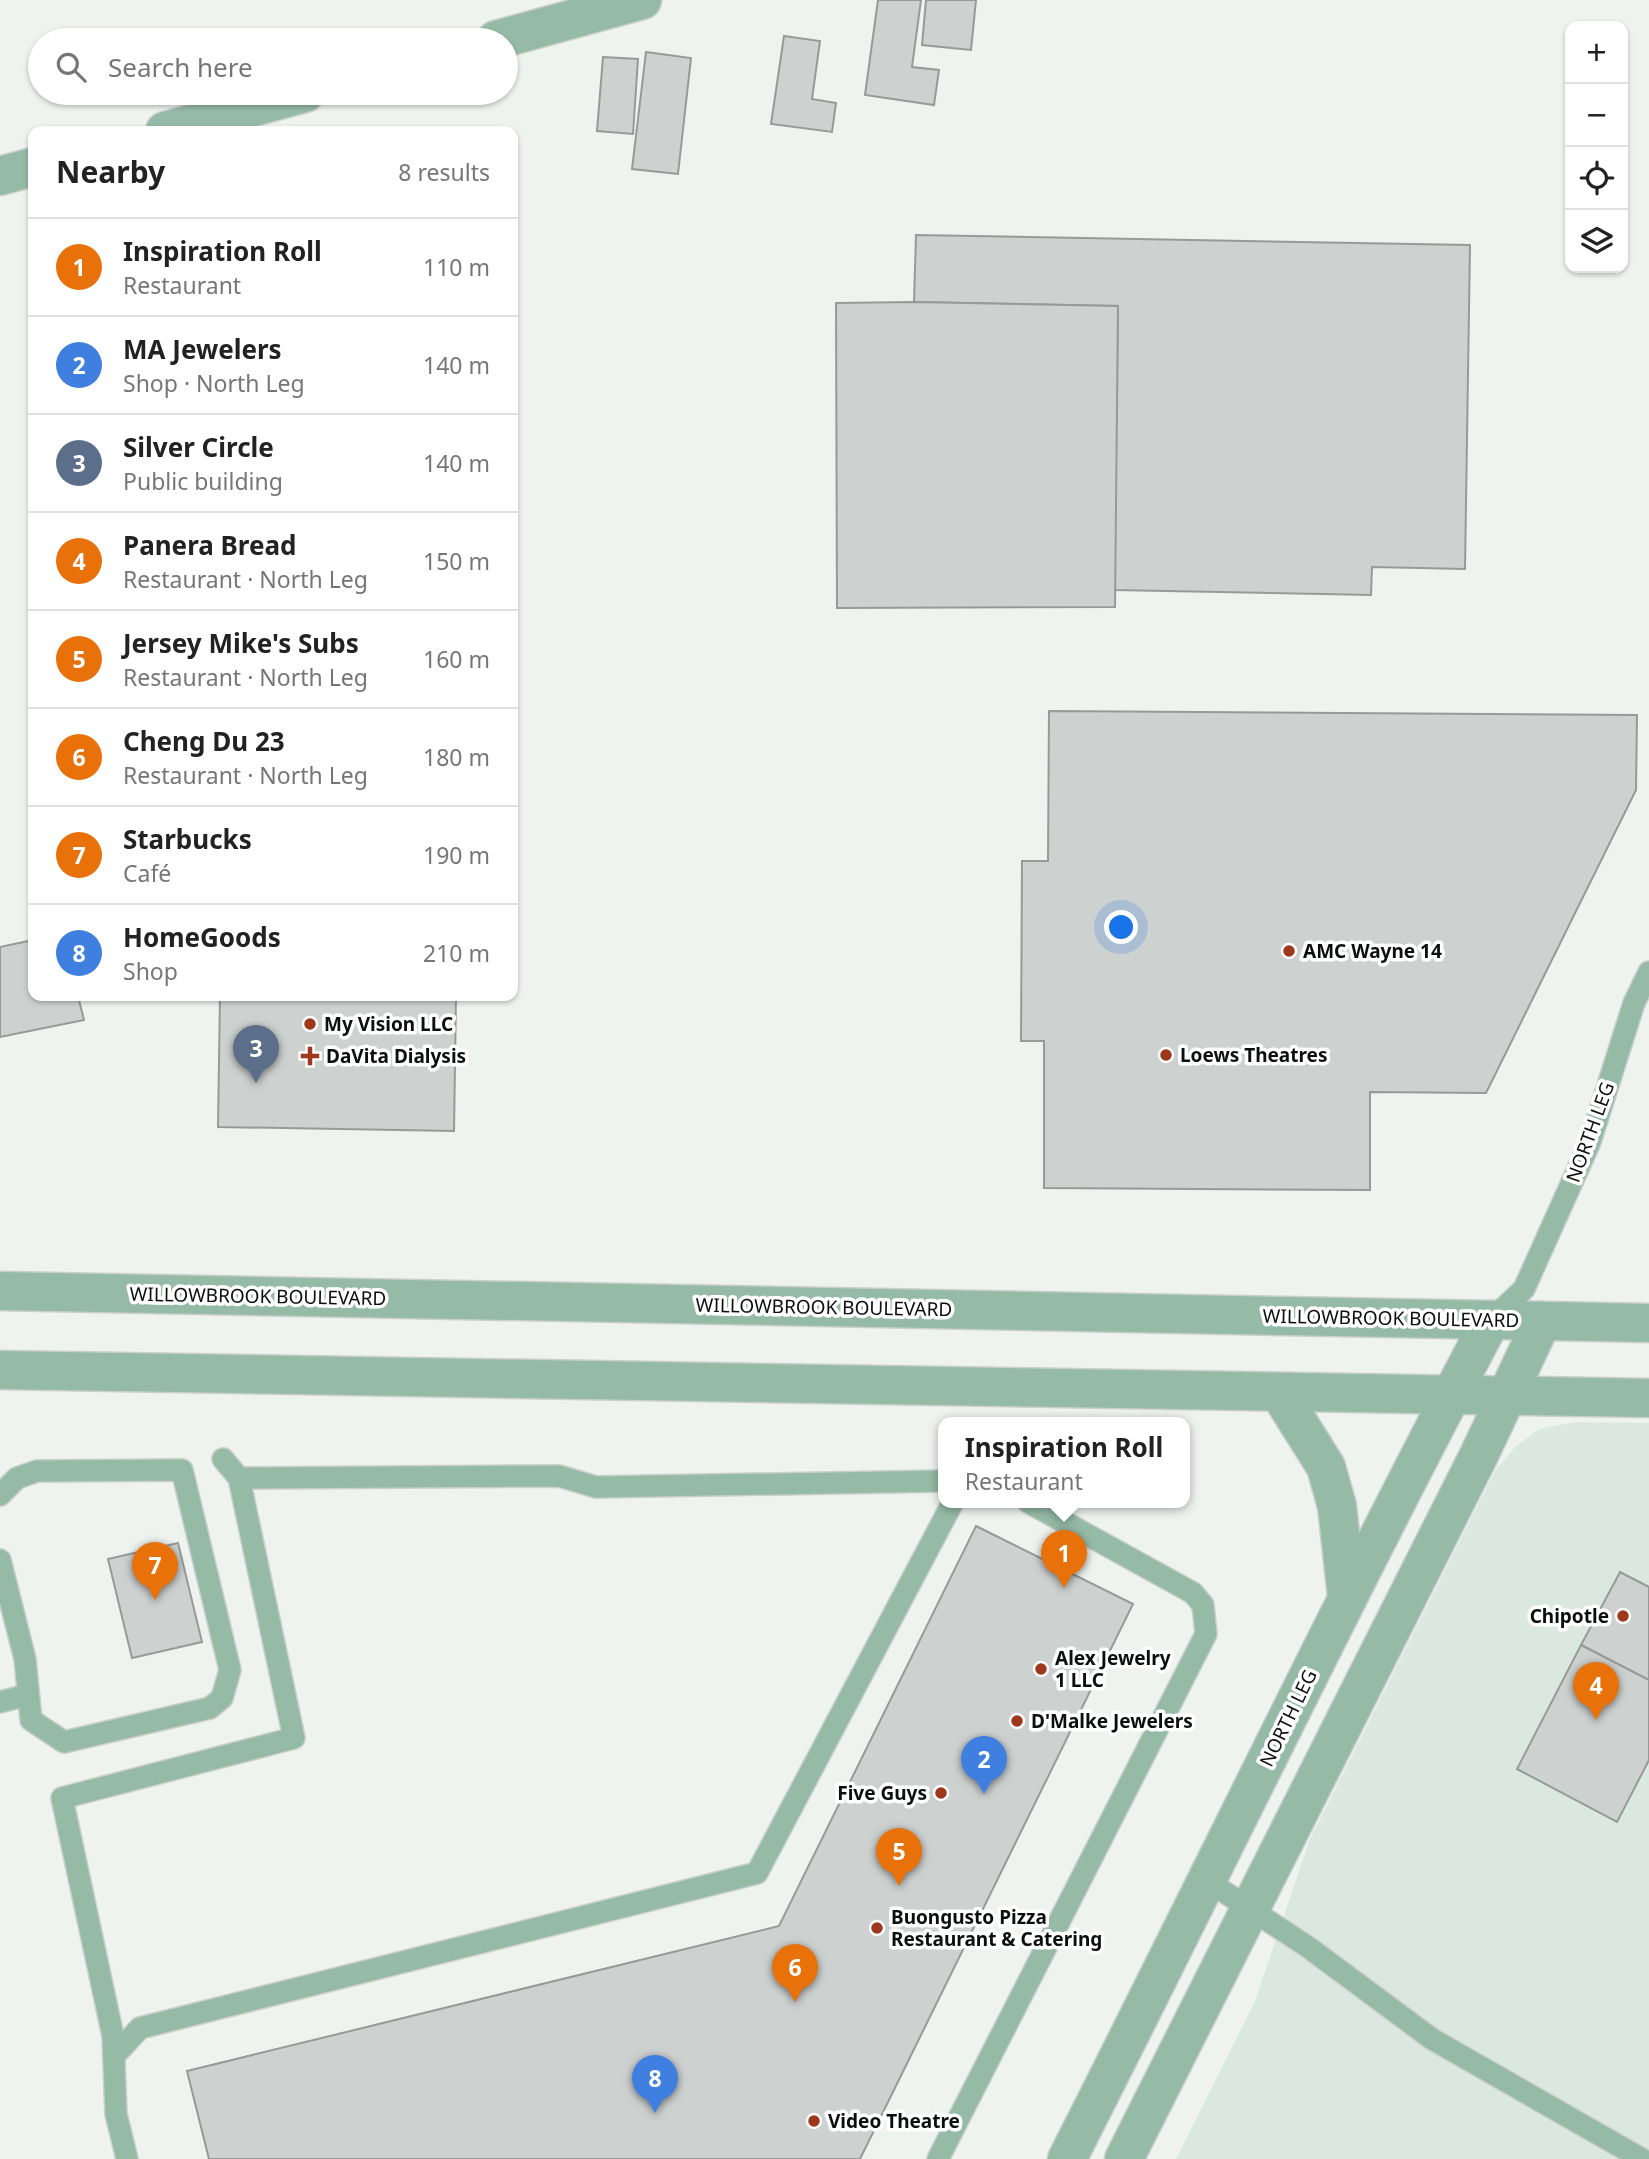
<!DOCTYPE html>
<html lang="en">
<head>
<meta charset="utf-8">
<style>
  :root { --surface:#fff; --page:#f2f2f2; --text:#222; --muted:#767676; --line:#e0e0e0; --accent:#9f371d }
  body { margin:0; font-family:"Noto Sans",sans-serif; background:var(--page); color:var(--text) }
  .controls { position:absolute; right:21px; top:21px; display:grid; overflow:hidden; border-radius:14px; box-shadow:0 2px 5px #0004 }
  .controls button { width:63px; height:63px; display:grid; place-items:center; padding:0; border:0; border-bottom:2px solid var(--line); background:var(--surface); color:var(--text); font:35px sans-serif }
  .you { position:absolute; left:1122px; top:928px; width:24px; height:24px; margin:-18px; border:5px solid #fff; border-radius:50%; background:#1a73e8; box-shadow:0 0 0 10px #1a73e833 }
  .badge { display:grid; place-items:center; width:46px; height:46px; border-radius:50%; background:var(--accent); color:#fff; font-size:23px; font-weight:700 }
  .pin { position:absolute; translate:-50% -58px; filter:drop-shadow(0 2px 4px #0008) }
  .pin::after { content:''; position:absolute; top:37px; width:24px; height:21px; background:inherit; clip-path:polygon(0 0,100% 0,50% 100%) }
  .popup { position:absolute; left:938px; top:1417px; width:252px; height:91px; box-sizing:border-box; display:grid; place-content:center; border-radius:14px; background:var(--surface); filter:drop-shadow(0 2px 5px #0005); font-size:23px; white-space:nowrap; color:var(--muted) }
  .popup b { font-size:26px; color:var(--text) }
  .popup::after { content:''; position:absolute; left:50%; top:100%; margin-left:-14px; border:14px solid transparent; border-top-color:var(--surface) }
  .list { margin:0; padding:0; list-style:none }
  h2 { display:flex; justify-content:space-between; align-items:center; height:91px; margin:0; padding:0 28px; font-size:30px }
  h2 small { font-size:23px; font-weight:400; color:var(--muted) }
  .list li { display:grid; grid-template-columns:46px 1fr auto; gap:21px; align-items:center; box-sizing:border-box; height:98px; padding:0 28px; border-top:2px solid var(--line) }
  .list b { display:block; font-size:26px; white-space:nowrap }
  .list p { margin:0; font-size:23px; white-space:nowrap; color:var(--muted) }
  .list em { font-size:23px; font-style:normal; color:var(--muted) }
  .icon { flex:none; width:38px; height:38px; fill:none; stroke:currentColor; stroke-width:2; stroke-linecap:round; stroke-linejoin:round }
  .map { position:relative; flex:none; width:1649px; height:2159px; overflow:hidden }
  .search { position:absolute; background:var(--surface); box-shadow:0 2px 5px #0004; left:28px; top:28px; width:490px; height:77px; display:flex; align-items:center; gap:18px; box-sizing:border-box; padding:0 24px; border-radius:38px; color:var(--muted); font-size:26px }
  .panel { position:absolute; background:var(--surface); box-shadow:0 2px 5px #0004; left:28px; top:126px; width:490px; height:875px; border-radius:14px }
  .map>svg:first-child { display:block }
  .built { fill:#dbe8e1 }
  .building { fill:#cdd1cf; stroke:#969a98; stroke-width:2 }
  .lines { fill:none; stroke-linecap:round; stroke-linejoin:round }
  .lane-casing { stroke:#cacfcc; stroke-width:24 }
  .street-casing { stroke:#cacfcc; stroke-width:41 }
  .lane { stroke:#95bba6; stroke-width:21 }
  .street { stroke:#95bba6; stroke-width:38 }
  .poi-dot { fill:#9f371d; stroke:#fefffe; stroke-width:2.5 }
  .labels { text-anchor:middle; stroke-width:7; stroke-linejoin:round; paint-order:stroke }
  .poi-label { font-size:19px; font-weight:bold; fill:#0d0f0e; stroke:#fefffe; text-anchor:start }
  .street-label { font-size:19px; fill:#0d0f0e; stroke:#fefffe }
</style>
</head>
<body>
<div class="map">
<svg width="1649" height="2159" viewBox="0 0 1649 2159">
  <rect width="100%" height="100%" fill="#eef3f0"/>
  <path class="built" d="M1575,1422L1649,1423V2159H1176L1255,2001L1310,1839L1495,1471L1515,1447L1539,1429Z"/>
  <g class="building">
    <path d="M878,0H921L912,67L939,70L934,105L865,95Z"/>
    <path d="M926,0H976L971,50L922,45Z"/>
    <path d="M784,36L820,41L812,99L836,103L832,132L771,124Z"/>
    <path d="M646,52L691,58L678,174L632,169Z"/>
    <path d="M603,57L638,59L633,134L597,131Z"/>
    <path d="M916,235L1470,245L1465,569L1372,567L1371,595L1114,590L1118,306L914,302Z"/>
    <path d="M914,302L1118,306L1115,607L837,608L836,303Z"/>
    <path d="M1049,711L1637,715L1636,790L1486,1093L1370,1092V1190L1044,1188V1041H1021L1022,861H1048Z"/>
    <path d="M33,940V996H78L84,1020L0,1037V947Z"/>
    <path d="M220,996H456L454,1131L218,1127Z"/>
    <path d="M976,1526L1133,1604L860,2159H209L187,2071L779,1926Z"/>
    <path d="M178,1543L202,1642L132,1658L108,1559Z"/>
    <path d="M1620,1572L1649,1587V1680L1581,1645Z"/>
    <path d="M1581,1645L1649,1680V1760L1617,1822L1517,1769Z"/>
  </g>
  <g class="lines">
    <defs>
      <g id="lane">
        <path d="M1491,1320L1524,1289L1590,1142L1634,1003L1649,972"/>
        <path d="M239,1478L559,1476L596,1487L943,1481"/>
        <path d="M0,1495L17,1478L37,1471L182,1470L230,1670L222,1698L210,1708L64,1742L31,1720L25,1659L0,1560"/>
        <path d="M0,1702L27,1695"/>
        <path d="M1209,1882L1308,1947L1432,2039L1642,2159"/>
        <path d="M114,2056L140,2028L757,1873L953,1502"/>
        <path d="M127,2159L116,2114L113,2036L62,1798L294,1738L239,1478L223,1459"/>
        <path d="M938,2159L1206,1634L1203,1605L1193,1593L1028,1502"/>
      </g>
      <g id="street">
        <path d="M496,40L642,0"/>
        <path d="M165,131L305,93"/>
        <path d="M0,176L33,167"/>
        <path d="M0,1291L1649,1323"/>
        <path d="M0,1370L1649,1398"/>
        <path d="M1279,1392L1326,1467L1337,1506L1347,1597"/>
        <path d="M1067,2159C1209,1880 1344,1597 1491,1320"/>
        <path d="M1124,2159L1479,1455L1542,1321"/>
      </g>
    </defs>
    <use href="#lane" class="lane-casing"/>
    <use href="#street" class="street-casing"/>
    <use href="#lane" class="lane"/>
    <use href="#street" class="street"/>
  </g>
  <g class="poi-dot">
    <circle cx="1289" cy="951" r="7"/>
    <circle cx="310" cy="1024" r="7"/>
    <circle cx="1166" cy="1055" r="7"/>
    <path d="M306.5 1045.5h7v7h7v7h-7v7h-7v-7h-7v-7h7z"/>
    <circle cx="1623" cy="1616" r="7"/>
    <circle cx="1041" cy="1669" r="7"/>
    <circle cx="1017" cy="1721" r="7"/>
    <circle cx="941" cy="1793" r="7"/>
    <circle cx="877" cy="1928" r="7"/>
    <circle cx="814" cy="2121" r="7"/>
  </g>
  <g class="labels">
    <g class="poi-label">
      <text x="1303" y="958">AMC Wayne 14</text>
      <text x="324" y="1031">My Vision LLC</text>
      <text x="1180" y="1062">Loews Theatres</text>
      <text x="326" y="1063">DaVita Dialysis</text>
      <text x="1609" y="1623" text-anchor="end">Chipotle</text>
      <text x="1055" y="1665">Alex Jewelry<tspan x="1055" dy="22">1 LLC</tspan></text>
      <text x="1031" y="1728">D'Malke Jewelers</text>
      <text x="927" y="1800" text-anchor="end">Five Guys</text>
      <text x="891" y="1924">Buongusto Pizza<tspan x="891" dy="22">Restaurant &amp; Catering</tspan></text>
      <text x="828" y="2128">Video Theatre</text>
    </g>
    <g class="street-label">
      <text transform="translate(1590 1132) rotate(-70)" y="7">NORTH LEG</text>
      <text transform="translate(258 1296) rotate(1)" y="7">WILLOWBROOK BOULEVARD</text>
      <text transform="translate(824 1307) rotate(1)" y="7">WILLOWBROOK BOULEVARD</text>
      <text transform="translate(1391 1318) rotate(1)" y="7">WILLOWBROOK BOULEVARD</text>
      <text transform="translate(1288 1718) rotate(-64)" y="7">NORTH LEG</text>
    </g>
  </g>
</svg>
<div class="controls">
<button>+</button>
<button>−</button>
<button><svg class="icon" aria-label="locate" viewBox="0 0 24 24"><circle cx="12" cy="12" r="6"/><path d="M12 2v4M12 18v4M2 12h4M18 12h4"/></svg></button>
<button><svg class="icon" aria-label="layers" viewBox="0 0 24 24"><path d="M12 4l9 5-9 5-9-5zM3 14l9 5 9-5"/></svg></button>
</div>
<div class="you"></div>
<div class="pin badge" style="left:1064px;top:1588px;background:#e8710a">1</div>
<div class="popup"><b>Inspiration Roll</b>Restaurant</div>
<div class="pin badge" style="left:984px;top:1794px;background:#3f7fe0">2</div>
<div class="pin badge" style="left:256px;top:1083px;background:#5c6f8a">3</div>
<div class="pin badge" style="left:1596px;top:1720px;background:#e8710a">4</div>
<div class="pin badge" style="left:899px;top:1886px;background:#e8710a">5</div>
<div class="pin badge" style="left:795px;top:2002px;background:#e8710a">6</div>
<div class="pin badge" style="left:155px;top:1600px;background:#e8710a">7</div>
<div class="pin badge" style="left:655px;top:2113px;background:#3f7fe0">8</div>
<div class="search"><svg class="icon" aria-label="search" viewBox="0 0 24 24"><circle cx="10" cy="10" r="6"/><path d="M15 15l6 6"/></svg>Search here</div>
<section class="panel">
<h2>Nearby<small>8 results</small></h2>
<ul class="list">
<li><span class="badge" style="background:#e8710a">1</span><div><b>Inspiration Roll</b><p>Restaurant</p></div><em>110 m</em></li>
<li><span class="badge" style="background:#3f7fe0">2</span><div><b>MA Jewelers</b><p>Shop · North Leg</p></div><em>140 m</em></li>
<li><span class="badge" style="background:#5c6f8a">3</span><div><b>Silver Circle</b><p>Public building</p></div><em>140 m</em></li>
<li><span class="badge" style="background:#e8710a">4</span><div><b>Panera Bread</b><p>Restaurant · North Leg</p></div><em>150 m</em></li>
<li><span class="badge" style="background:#e8710a">5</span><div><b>Jersey Mike's Subs</b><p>Restaurant · North Leg</p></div><em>160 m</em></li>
<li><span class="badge" style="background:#e8710a">6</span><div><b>Cheng Du 23</b><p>Restaurant · North Leg</p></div><em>180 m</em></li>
<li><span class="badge" style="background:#e8710a">7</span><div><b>Starbucks</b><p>Café</p></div><em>190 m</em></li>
<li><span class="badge" style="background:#3f7fe0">8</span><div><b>HomeGoods</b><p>Shop</p></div><em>210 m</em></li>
</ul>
</section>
</div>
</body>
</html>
